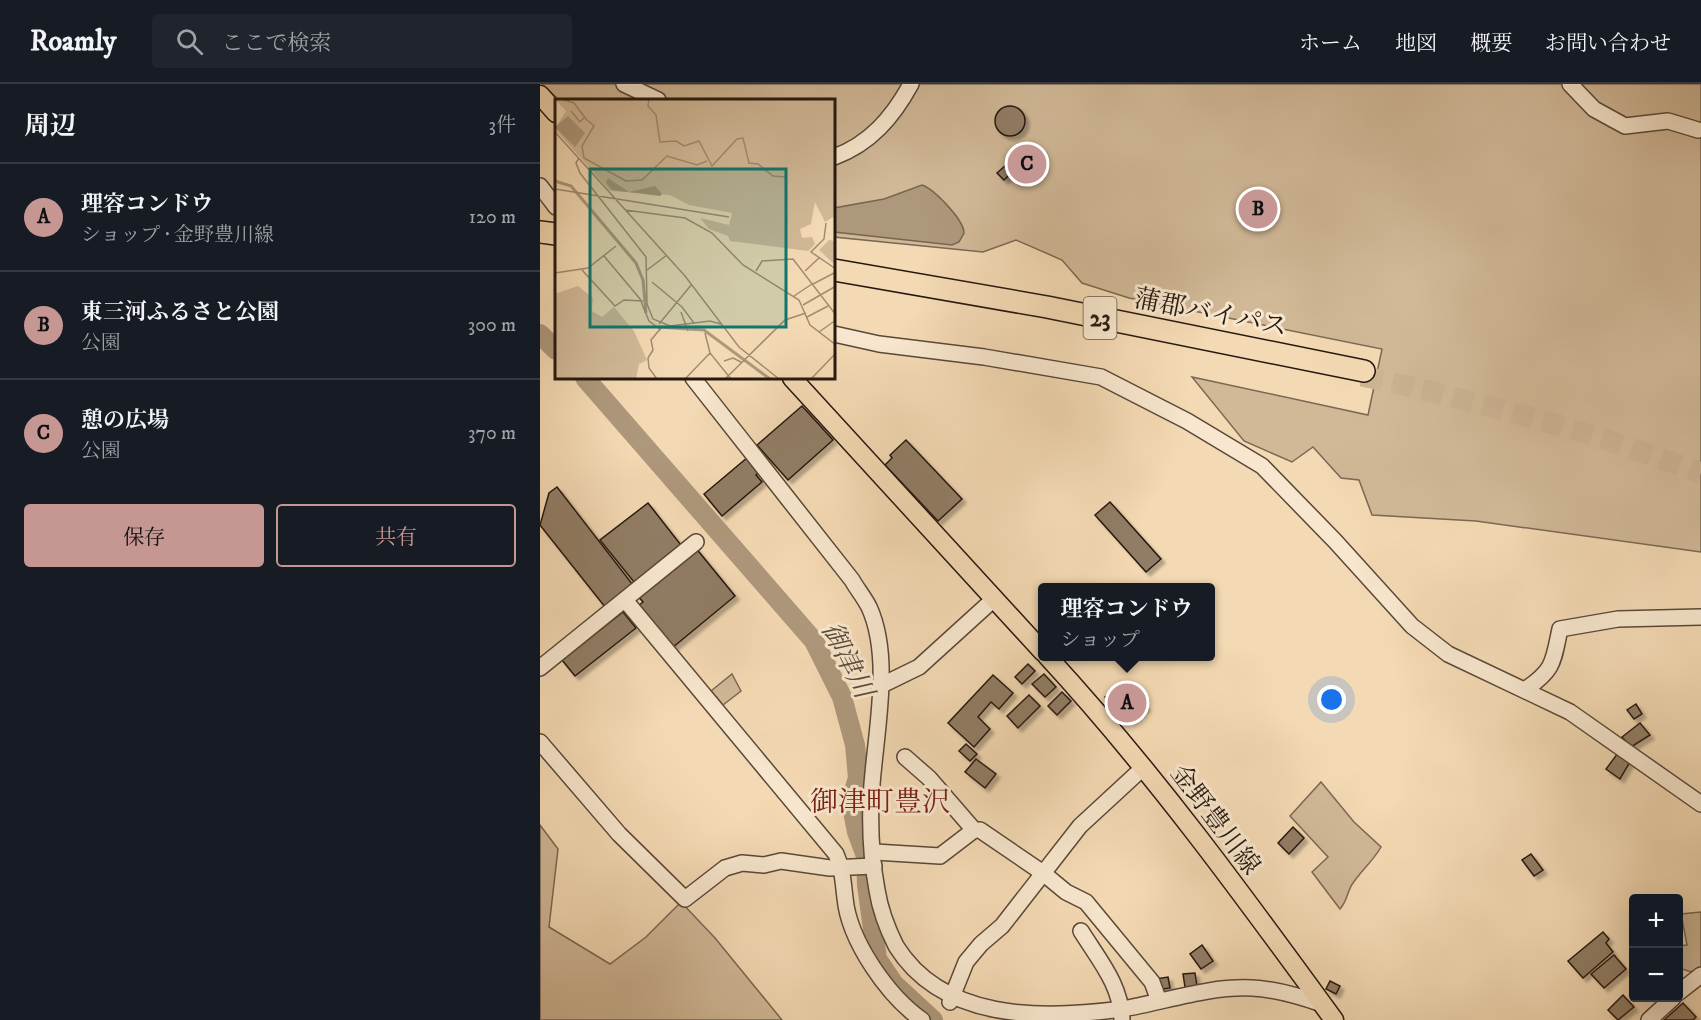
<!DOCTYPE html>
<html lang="ja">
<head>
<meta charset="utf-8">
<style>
  :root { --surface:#171b24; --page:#20242c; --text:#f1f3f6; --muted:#9ea1a6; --line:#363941; --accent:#c59692 }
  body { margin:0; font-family:"IM FELL DW Pica","Noto Serif JP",serif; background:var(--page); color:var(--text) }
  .controls { position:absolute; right:18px; bottom:18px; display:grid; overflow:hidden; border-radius:6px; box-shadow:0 6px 24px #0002 }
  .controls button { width:54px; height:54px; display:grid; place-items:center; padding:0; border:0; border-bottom:2px solid var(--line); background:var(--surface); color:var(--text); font:30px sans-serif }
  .you { position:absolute; left:792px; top:616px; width:21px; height:21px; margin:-15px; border:4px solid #fff; border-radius:50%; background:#1a73e8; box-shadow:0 0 0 9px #1a73e833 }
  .badge { display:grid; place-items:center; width:39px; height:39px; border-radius:50%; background:var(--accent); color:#111; font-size:20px; font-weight:700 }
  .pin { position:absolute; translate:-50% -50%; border:3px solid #fff; box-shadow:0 2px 6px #0006 }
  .popup { position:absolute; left:498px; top:499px; width:177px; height:78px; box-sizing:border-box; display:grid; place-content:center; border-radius:6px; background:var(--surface); filter:drop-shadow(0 2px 4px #0005); font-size:20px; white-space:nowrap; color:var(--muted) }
  .popup b { font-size:22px; color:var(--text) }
  .popup::after { content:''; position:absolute; left:50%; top:100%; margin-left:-12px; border:12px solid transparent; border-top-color:var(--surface) }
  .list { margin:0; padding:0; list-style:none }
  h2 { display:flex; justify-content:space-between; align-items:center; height:78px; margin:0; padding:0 24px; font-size:26px }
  h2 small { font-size:20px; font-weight:400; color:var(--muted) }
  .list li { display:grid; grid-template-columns:39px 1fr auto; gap:18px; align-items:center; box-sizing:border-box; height:108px; padding:0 24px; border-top:2px solid var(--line) }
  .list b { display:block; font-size:22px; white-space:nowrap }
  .list p { margin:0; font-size:20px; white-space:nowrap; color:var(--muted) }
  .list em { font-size:20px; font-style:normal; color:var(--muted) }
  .actions { display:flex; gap:12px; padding:18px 24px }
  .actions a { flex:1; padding:14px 0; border:2px solid var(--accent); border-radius:6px; text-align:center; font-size:21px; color:var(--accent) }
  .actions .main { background:var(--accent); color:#111 }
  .icon { flex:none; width:33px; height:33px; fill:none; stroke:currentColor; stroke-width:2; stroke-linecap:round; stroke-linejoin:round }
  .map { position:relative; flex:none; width:1161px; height:936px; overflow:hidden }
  header { display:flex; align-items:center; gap:36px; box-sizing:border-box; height:84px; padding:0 30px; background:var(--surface); border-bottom:2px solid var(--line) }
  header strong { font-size:28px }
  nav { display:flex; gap:33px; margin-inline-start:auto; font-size:21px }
  .search { width:420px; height:54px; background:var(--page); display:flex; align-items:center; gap:15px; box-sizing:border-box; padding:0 21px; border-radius:6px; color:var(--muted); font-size:22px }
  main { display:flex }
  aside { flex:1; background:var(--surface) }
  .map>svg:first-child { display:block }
  .green { fill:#d1b998; stroke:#7b6854; stroke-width:1.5 }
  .water { fill:#ae987c; stroke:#776551; stroke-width:1.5 }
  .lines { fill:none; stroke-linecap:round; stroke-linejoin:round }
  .river { stroke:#ae987c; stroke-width:20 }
  .building { fill:#917d65; stroke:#251810; stroke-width:1.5; filter:url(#shadow) }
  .highway-tunnel { stroke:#cbb393; stroke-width:21; stroke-dasharray:21 10; stroke-linecap:butt }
  .minor-casing { stroke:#594839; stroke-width:18 }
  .major-casing { stroke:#251810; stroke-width:21 }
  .highway-casing { stroke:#251810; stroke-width:24 }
  .minor { stroke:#f8e7ce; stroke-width:15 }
  .major { stroke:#f4dab4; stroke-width:18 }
  .highway { stroke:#f4dab4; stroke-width:21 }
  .labels { text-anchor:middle; stroke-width:6; stroke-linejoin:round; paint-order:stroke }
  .shield { fill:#f8e7ce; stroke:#645649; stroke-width:1.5 }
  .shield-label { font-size:24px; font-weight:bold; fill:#251810 }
  .street-label { font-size:26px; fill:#251810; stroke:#f8e7ce }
  .water-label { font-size:27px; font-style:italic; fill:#5c4b3b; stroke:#f8e7ce }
  .quarter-label { font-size:28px; fill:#7a1f14; stroke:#f8e7ce }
  .inset-river { fill:none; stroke:#ae987c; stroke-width:3 }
  .inset-road { fill:none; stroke:#a18c72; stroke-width:1.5 }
  .view { fill:#0f766e; fill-opacity:0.15; stroke:#0f766e; stroke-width:3 }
  .inset-edge { fill:none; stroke:#251810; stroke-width:3 }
</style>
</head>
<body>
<header>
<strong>Roamly</strong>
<div class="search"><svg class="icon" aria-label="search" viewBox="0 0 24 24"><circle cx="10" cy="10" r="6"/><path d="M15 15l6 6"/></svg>ここで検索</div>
<nav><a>ホーム</a><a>地図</a><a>概要</a><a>お問い合わせ</a></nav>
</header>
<main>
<aside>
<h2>周辺<small>3件</small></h2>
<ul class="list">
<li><span class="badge">A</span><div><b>理容コンドウ</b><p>ショップ · 金野豊川線</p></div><em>120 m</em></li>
<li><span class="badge">B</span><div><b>東三河ふるさと公園</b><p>公園</p></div><em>300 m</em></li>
<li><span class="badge">C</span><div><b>憩の広場</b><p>公園</p></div><em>370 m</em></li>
</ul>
<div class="actions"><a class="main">保存</a><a>共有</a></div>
</aside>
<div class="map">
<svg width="1161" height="936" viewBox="0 0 1161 936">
  <defs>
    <filter id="shadow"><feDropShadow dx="4" dy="4" stdDeviation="1.5" flood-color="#0004"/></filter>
  </defs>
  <rect width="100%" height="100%" fill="#f4dab4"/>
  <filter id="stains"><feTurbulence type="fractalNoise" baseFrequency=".00333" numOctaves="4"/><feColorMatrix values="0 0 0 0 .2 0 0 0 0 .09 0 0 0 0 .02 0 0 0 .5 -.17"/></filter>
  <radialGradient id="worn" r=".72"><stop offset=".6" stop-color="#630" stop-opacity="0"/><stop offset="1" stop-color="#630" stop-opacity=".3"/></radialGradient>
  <g class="green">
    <path d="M2,0H1161V468L936,437L832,431L819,396L801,394L773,363L752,378L704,357L652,293L828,331L842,265L589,214L542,199L522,176L476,156L443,168L294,153V16H19Z"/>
    <path d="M192,590L201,607L183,621L171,607Z"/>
    <path d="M781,698L814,738L841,763C833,777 822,786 813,799C807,807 808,816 800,825L772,788L788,773L750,732Z"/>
    <path d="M0,741L18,765L9,843L70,880L106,853L141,818L175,854L242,936H0Z"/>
    <path d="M1161,828V883L1151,888L1139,884L1138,862L1147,861L1141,830Z"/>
  </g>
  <path class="water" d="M382,101C394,105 424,136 424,149L419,158L412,161L294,148V124L344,115Z"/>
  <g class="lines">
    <g class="river">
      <path d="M0,250L16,266"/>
      <path d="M45,294L274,557L302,613L315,661L318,694L311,717L317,748L326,772L327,801L337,875L354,900L393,936"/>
    </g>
  </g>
  <g class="building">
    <circle cx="470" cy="37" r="15"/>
    <path d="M475,73L481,80L464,96L457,89Z"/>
    <path d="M262,322L293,356L248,396L217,361Z"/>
    <path d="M366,356L422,415L398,437L345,381L352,374L350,371Z"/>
    <path d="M208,373L220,387L216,391L222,398L182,432L164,410Z"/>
    <path d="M17,403L93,501L65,523L0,441L9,409Z"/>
    <path d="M570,418L621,475L606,488L555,431Z"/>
    <path d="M108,419L141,461L94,498L60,456Z"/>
    <path d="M155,463L195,512L132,564L98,522L103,518L97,511Z"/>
    <path d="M83,528L96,544L35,592L22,576Z"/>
    <path d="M488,580L495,587L482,600L475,593Z"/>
    <path d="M504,590L516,603L505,613L492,600Z"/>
    <path d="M453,591L473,609L459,625L451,618L438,633L450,645L434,663L408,639Z"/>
    <path d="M580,601L587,608L590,605L606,623L591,636L575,618L572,621L565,613Z"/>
    <path d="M522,608L531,617L517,631L508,622Z"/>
    <path d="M489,611L500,622L478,644L467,632Z"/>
    <path d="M1096,620L1102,630L1094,635L1087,626Z"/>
    <path d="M1100,639L1110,651L1091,663L1082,653Z"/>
    <path d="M426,660L437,670L430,677L419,667Z"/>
    <path d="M1078,669L1090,678L1080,695L1066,685Z"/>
    <path d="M436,675L456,690L445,704L425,688Z"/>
    <path d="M753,743L764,754L749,770L738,759Z"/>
    <path d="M991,770L1003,786L994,792L982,776Z"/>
    <path d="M1063,848L1069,855L1066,859L1073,868L1043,894L1028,877Z"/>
    <path d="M662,861L673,877L661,885L650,870Z"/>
    <path d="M1074,871L1086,885L1064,904L1051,890Z"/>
    <path d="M655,889L657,902L645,903L643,890Z"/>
    <path d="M628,893L630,904L617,906L615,895Z"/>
    <path d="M790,897L800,902L796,910L786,905Z"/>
    <path d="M1083,911L1094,923L1078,936L1068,926Z"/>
    <path d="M1143,919L1156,933L1153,936H1124Z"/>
  </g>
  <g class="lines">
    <path class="highway-tunnel" d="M822,292C937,317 1050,347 1161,389"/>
    <defs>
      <g id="minor">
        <path d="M84,0L118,16"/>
        <path d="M1030,0L1054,25L1085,42L1128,37L1158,46"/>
        <path d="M294,73C330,60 353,33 371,0"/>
        <path d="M0,102L16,123"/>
        <path d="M294,250L339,260L444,273L561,293L647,337L722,382L795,457L872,542L908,570L1030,628L1161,720"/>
        <path d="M153,294L312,496C317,505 324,513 329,523C354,577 333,659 331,716C330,743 332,779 337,806C340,825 347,844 356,862C402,936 499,936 582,925C625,918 667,902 712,904C736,905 759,912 782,920"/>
        <path d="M85,516L296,770C303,786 303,798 305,814C309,857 348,912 382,936"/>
        <path d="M0,584L156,458"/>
        <path d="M340,602L379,583L455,514"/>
        <path d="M986,605C1015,585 1013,577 1020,545L1078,535L1161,533"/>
        <path d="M0,658L79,750L145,815L185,784L202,779L224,781L241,777L290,784L334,782"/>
        <path d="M365,673L389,694L434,746H440L503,789L526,808L546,818L612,898L619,917"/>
        <path d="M335,768L400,772L434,746"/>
        <path d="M541,847C559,876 581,901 582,936"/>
        <path d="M1138,909L1161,891"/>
        <path d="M410,918L426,878L441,860L462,842L540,742L604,683"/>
        <path d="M1109,936L1133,914"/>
      </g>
      <g id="major">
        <path d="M0,11L16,29"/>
        <path d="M252,294L503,568"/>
        <path d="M507,572C612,686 703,811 794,936"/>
      </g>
      <g id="highway">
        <path d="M0,148L16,150"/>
        <path d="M294,186L507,223L824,287"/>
      </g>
    </defs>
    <use href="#minor" class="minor-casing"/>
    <use href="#major" class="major-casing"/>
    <use href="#highway" class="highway-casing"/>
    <use href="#minor" class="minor"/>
    <use href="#major" class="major"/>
    <use href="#highway" class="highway"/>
  </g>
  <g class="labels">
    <rect class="shield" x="543.5" y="213" width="33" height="42" rx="4.5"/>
    <g class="shield-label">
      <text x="560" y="242">23</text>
    </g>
    <g class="street-label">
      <text transform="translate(671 228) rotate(11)" y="9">蒲郡バイパス</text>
      <text transform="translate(676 735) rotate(53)" y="9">金野豊川線</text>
    </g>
    <g class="water-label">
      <text transform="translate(308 576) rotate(63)" y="9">御津川</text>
    </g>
    <g class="quarter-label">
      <text x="340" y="727">御津町豊沢</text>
    </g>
  </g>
  <g transform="translate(15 15)">
    <rect width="280" height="280" fill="#f4dab4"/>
    <path d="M0,0H280V117L270,123L260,103L256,125L245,130L247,139L257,138L260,145L253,152L175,142L173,137L154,130L145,119L174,126L177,114L134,106L115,96L55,92L0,30L11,12ZM274,141L280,142V166L264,151ZM23,187L38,199L37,212L47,218L59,208L79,232L92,261L84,265L81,280H0V195Z" fill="#d1b998"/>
    <path d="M13,17L30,34L20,48L0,28ZM53,79L74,93L100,87L107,95L105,97L57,91L51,84Z" fill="#ae987c"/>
    <path class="inset-river" d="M0,82L16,87L81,164L88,181L91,214M103,228L149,231L215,280"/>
    <path class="inset-road" d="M6,0L19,4L31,20M94,0L93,7L101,16L105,43L121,42L129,47L144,42L157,67L182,40L188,39L194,64L203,65L218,77L230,78M16,12L25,23L29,19M31,20L39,27L27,47L29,59L71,82L87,81L112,57L142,66L152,62M0,33L130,177L184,248L224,280M24,59L21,64L25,74L91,158L92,205L98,220L115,227L155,222L166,225M0,90L174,118M70,111L130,119L157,134L188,166L244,201L255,226L281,246M271,124L269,140L256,153L281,170M49,157L85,200L94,222L106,231M27,171L60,207L69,201L88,202M92,171L112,156M201,172L207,162L238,160L281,216M250,172L264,159M0,174L33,169L61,147M97,183L127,208L139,224M258,185L281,173M239,197L257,185M248,206L281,187M126,213L133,232M252,218L273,207M104,225L137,185M264,233L281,221M150,234L155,254L176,280M169,262L178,259L186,263M102,280L94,269L93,259L98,251L96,241L106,229M130,280L155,254M170,280L230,221L251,214M256,280L281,254"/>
    <path class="view" d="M35,70H231V228H35Z"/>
    <rect width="280" height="280" class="inset-edge"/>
  </g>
  <rect width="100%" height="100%" filter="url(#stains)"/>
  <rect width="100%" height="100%" fill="url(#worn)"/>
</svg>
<div class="controls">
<button>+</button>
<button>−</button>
</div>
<div class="you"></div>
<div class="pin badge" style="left:587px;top:619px">A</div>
<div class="popup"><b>理容コンドウ</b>ショップ</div>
<div class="pin badge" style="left:718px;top:125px">B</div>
<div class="pin badge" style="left:487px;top:80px">C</div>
</div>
</main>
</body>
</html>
